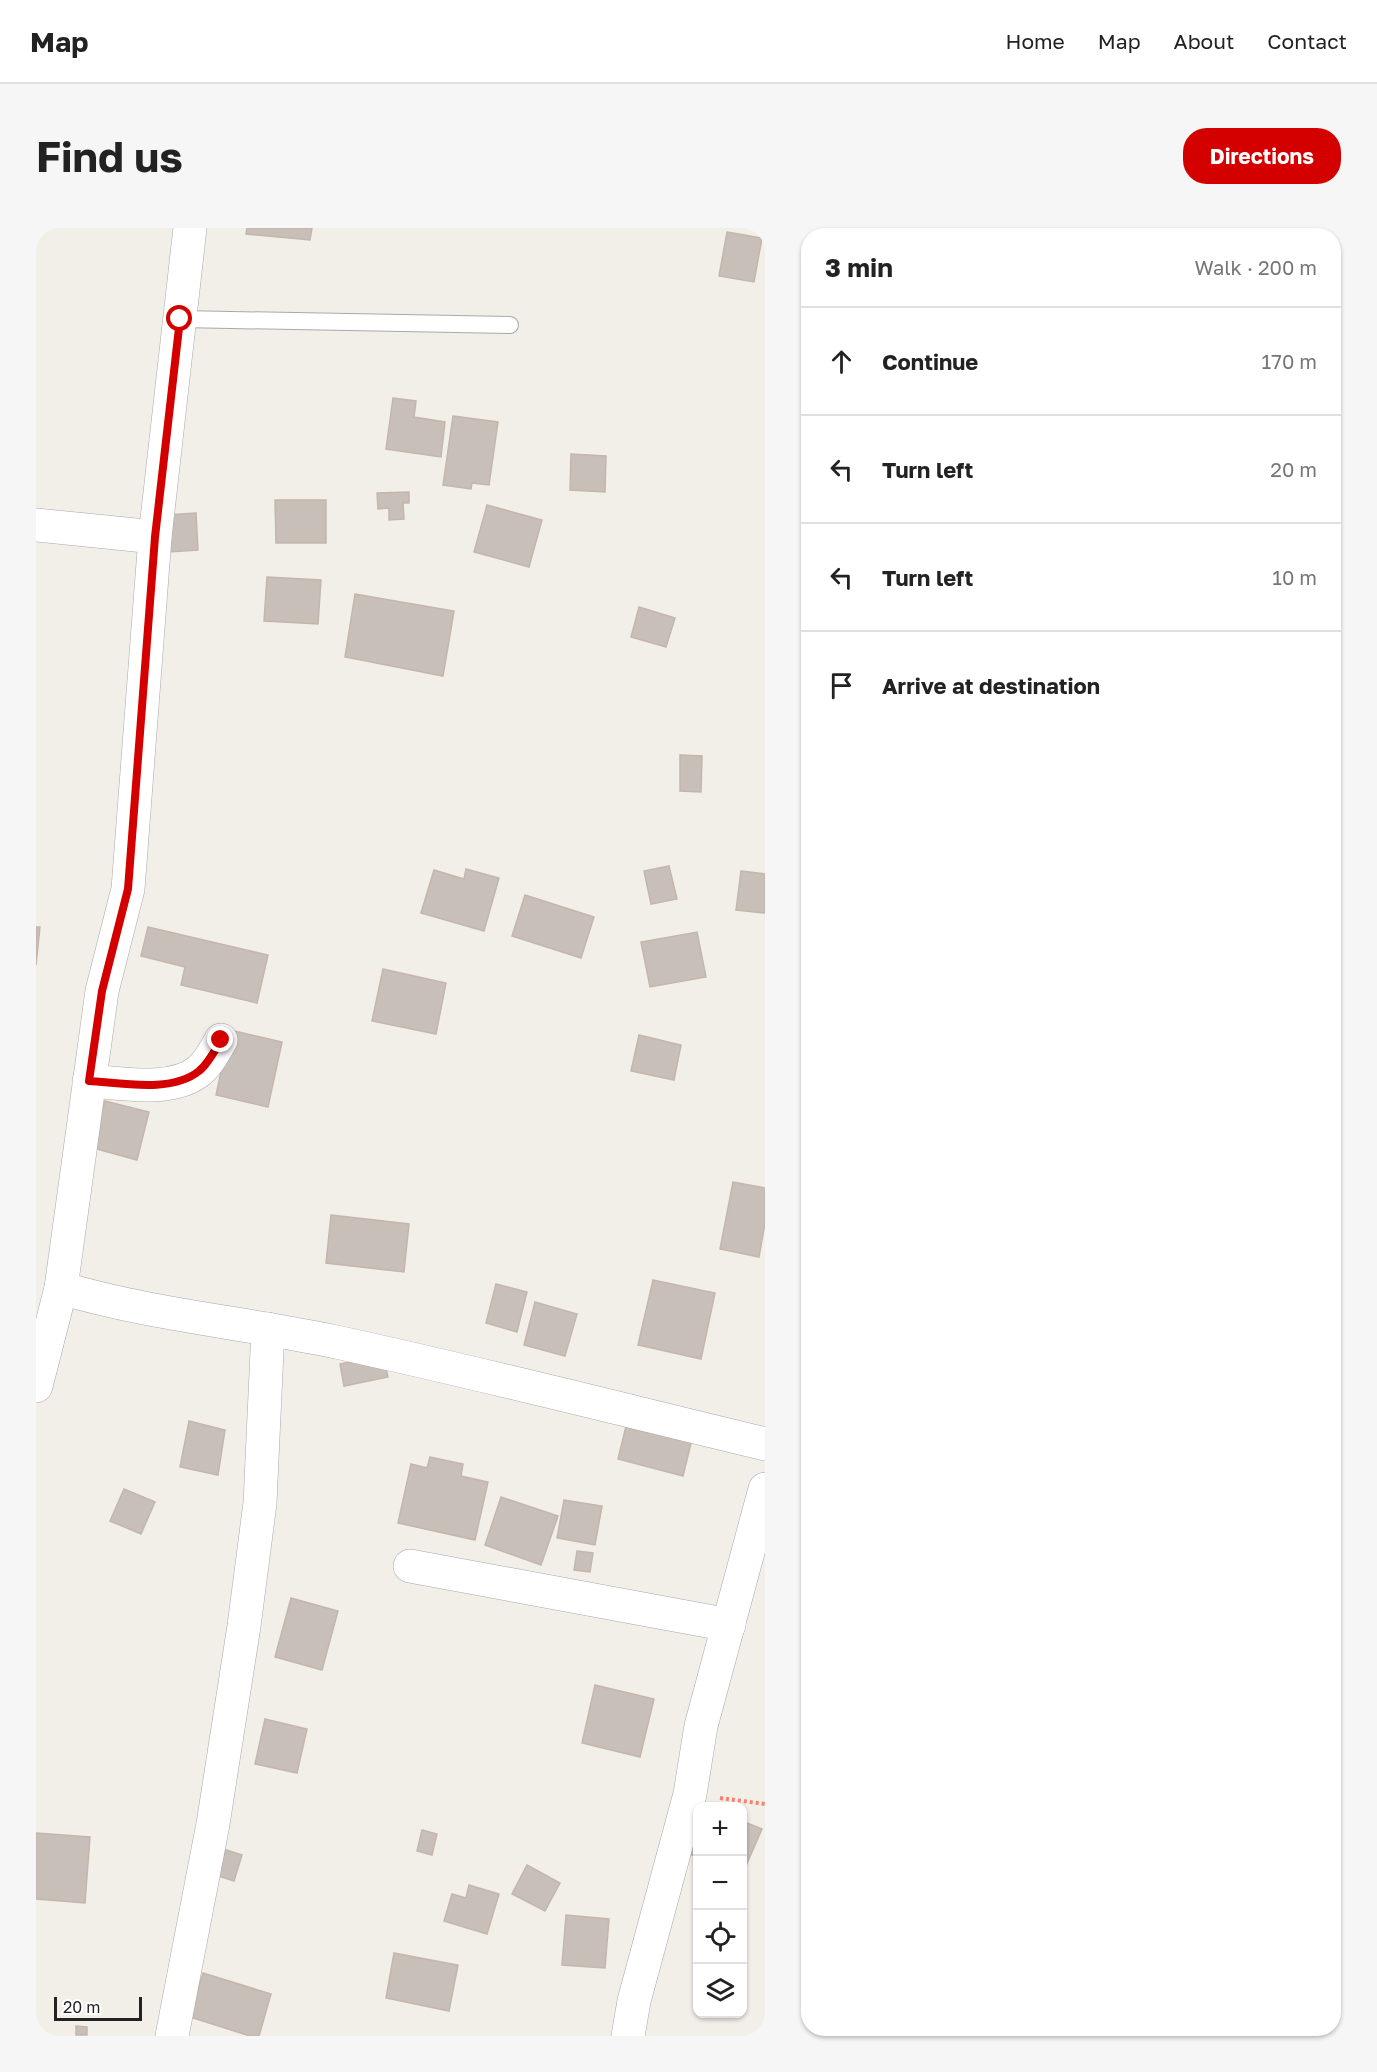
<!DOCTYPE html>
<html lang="en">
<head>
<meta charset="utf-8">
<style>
  :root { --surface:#fff; --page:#f6f6f6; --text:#222; --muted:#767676; --line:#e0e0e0; --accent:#d40000 }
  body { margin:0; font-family:"Golos Text",sans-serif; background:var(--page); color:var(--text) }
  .controls { position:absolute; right:18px; bottom:18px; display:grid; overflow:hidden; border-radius:12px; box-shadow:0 2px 4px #0004 }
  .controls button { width:54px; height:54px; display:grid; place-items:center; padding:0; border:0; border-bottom:2px solid var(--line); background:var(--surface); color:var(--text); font:30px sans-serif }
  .scale { position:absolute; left:18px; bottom:15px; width:88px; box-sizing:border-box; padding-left:6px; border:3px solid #222; border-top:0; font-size:16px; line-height:21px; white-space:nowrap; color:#222; -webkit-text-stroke:4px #fff; paint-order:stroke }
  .stop { position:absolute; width:18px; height:18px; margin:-14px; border:4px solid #d40000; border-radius:50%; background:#fff }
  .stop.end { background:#d40000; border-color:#fff; box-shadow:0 2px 6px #0008 }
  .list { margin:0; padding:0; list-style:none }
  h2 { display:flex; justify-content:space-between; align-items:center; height:78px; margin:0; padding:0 24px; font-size:26px }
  h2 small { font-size:20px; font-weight:400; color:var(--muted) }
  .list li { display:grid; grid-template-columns:39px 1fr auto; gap:18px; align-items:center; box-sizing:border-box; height:108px; padding:0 24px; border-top:2px solid var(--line) }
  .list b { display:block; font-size:22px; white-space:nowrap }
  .list em { font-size:20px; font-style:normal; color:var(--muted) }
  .icon { flex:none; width:33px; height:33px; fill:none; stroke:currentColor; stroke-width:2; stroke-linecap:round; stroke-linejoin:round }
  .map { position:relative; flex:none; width:729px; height:1808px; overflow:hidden; border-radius:24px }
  header { display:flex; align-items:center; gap:36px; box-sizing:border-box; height:84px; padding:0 30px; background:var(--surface); border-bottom:2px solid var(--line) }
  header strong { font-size:28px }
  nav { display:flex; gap:33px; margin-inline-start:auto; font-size:21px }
  .intro { display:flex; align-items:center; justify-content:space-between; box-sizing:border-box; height:144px; padding:0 36px }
  h1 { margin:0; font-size:42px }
  .button { padding:15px 27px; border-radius:24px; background:var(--accent); color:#fff; font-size:21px; font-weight:700 }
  main { display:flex; gap:36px; padding:0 36px }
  aside { flex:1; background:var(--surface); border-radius:24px; box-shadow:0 2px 4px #0004 }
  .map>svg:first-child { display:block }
  .building { fill:#c7bfb8; stroke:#c4b6ab; stroke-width:1.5 }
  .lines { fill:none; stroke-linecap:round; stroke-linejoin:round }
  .lane-casing { stroke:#a9a9a9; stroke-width:18 }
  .street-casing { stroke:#a9a9a9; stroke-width:34 }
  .path { stroke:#fa8072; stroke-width:4; stroke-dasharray:3 3; stroke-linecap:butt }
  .lane { stroke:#fff; stroke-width:16 }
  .street { stroke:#fff; stroke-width:33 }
  .route { stroke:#d40000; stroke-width:8 }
</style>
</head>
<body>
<header>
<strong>Map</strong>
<nav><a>Home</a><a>Map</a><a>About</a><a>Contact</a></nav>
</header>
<div class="intro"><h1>Find us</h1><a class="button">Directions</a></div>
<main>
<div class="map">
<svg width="729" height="1808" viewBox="0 0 729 1808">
  <rect width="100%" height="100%" fill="#f2efe9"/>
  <g class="building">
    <path d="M211,0H276L274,12L210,6Z"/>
    <path d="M691,4L726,10L718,54L683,48Z"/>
    <path d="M357,170L380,173L378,189L409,194L405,229L350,221Z"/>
    <path d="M417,188L462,194L453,257L436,255L435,261L407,257Z"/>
    <path d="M535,226L570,228L569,264L534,262Z"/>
    <path d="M373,264V275H367L368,291L353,292V280L342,281L341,265Z"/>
    <path d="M239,272H290V315H240Z"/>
    <path d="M451,277L506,292L493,339L438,324Z"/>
    <path d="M160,285L162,322L132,324L130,287Z"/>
    <path d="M231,349L285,352L282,396L228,393Z"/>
    <path d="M319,366L418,383L407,448L309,429Z"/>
    <path d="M603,379L639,390L630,419L595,409Z"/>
    <path d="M644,527L666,528L665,564L644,563Z"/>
    <path d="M633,638L641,671L615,676L608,643Z"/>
    <path d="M430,641L463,650L448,703L385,685L398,642L428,651Z"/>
    <path d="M705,643L729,646V685L700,682Z"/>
    <path d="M489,667L558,689L545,730L476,708Z"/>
    <path d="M0,699H4L0,737Z"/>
    <path d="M112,699L232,727L221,775L145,757L149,739L105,728Z"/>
    <path d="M661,704L670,749L614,759L605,714Z"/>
    <path d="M347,741L410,755L400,806L336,793Z"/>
    <path d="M194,802L246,814L232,879L180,867Z"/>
    <path d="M603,807L645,817L638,852L595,843Z"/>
    <path d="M69,873L113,884L101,932L57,920Z"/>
    <path d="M697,954L729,960V995L723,1029L684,1021Z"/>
    <path d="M295,987L373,996L368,1044L290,1035Z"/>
    <path d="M617,1052L679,1065L665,1131L602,1117Z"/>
    <path d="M460,1056L491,1064L481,1104L450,1095Z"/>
    <path d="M499,1074L541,1086L529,1128L488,1117Z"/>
    <path d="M347,1127L352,1149L308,1158L304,1136Z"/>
    <path d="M593,1186L658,1203L647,1248L582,1231Z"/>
    <path d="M153,1193L189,1202L182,1247L144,1239Z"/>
    <path d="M394,1229L427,1236L425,1248L452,1254L439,1312L362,1295L375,1236L391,1240Z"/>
    <path d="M88,1261L119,1274L105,1306L74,1293Z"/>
    <path d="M465,1269L522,1288L505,1337L449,1317Z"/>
    <path d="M528,1272L566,1278L559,1317L521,1310Z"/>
    <path d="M541,1323L557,1325L554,1344L538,1342Z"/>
    <path d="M255,1370L302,1383L286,1442L239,1429Z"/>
    <path d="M559,1457L618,1471L604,1529L546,1515Z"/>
    <path d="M229,1491L271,1501L261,1545L219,1536Z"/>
    <path d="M706,1593L726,1601L706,1647Z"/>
    <path d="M386,1602L401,1606L396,1627L381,1623Z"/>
    <path d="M0,1605L54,1609L49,1675L0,1671Z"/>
    <path d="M662,1606V1629L653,1626Z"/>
    <path d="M178,1618L206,1627L198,1653L170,1644Z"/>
    <path d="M491,1637L524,1655L509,1683L476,1666Z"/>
    <path d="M433,1657L463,1666L451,1706L408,1693L416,1666L430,1670Z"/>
    <path d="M530,1687L573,1691L569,1740L526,1737Z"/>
    <path d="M358,1725L422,1737L413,1783L350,1770Z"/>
    <path d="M167,1745L235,1766L223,1808H214L154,1789Z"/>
    <path d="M40,1798L51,1799V1807H40Z"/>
  </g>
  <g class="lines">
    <defs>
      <path id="lane" d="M144,91L474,97"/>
      <g id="street">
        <path d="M0,297L119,309"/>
        <path d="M53,853C86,855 136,865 163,843C172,836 179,822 185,812"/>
        <path d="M25,1060C116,1087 212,1095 305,1115C447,1146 588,1182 729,1216"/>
        <path d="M0,1158L25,1060L66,763L92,661L119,309L154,0"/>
        <path d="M374,1338L693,1397"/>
        <path d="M136,1808L177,1596L208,1398L224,1275L232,1101"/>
        <path d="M592,1808L598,1773L654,1566L665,1498L729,1261"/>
      </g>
    </defs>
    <use href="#lane" class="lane-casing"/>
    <use href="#street" class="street-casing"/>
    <path class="path" d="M684,1570L729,1576"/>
    <use href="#lane" class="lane"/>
    <use href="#street" class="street"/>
  </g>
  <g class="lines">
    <path class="route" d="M144,91L119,309L92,661L66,763L53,853C86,855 136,865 163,843C172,836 179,822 185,812"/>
  </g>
</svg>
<div class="controls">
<button>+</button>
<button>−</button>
<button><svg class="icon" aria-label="locate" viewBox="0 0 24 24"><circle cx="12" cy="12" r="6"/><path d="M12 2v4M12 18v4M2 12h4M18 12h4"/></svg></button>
<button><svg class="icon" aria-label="layers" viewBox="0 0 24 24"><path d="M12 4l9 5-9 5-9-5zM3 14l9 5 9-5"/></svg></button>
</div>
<div class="scale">20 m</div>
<div class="stop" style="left:144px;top:91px"></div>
<div class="stop end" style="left:185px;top:812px"></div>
</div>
<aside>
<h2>3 min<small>Walk · 200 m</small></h2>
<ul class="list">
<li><svg class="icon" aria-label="ahead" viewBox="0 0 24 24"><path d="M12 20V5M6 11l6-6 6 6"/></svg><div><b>Continue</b></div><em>170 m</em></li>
<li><svg class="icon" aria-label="left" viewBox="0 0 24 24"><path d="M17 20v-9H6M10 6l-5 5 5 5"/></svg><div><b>Turn left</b></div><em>20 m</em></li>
<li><svg class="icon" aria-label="left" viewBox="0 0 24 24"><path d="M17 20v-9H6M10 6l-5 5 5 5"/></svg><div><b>Turn left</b></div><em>10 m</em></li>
<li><svg class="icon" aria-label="arrive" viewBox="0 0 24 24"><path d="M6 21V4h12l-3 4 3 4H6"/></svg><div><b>Arrive at destination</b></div></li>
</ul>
</aside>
</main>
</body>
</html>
